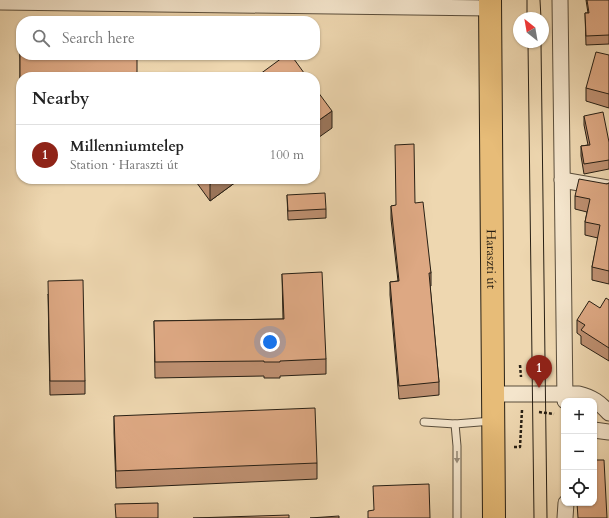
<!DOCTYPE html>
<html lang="en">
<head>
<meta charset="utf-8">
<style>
  :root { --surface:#fff; --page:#f2f2f2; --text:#222; --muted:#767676; --line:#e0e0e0; --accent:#8f2418 }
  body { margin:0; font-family:Cardo,serif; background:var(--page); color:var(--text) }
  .controls { position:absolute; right:12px; bottom:12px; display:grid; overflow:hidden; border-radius:8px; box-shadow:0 1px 3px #0004 }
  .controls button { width:36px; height:36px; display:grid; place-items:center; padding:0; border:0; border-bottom:1px solid var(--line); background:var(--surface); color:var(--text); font:20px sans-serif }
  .compass { position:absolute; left:513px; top:12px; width:36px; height:36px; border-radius:50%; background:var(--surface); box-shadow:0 1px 3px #0004; rotate:329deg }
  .you { position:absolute; left:270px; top:342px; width:14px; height:14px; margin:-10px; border:3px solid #fff; border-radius:50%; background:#1a73e8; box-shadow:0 0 0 6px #1a73e833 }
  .badge { display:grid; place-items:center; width:26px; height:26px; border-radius:50%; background:var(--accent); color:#fff; font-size:13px; font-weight:700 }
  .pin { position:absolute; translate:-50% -33px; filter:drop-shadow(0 1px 2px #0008) }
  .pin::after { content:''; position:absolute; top:21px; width:14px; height:12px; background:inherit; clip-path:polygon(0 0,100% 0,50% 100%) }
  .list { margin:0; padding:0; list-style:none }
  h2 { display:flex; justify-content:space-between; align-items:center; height:52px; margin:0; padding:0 16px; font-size:17px }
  h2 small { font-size:13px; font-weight:400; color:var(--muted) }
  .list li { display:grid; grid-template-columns:26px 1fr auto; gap:12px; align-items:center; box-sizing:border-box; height:60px; padding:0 16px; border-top:1px solid var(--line) }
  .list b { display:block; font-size:15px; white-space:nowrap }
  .list p { margin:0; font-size:13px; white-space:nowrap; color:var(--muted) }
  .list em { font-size:13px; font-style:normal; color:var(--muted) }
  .icon { flex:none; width:22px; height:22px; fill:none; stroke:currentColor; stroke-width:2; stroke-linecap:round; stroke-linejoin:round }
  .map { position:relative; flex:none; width:609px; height:518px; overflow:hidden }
  .search { position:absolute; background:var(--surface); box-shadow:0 1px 3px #0004; left:16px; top:16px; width:304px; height:44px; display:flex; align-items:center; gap:10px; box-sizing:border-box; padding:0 14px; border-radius:16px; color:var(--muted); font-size:15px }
  .panel { position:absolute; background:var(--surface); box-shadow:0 1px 3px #0004; left:16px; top:72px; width:304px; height:112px; border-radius:16px }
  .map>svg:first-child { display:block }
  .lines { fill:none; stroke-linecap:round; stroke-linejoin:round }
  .service-casing { stroke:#594d3b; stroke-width:9 }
  .minor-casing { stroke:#594d3b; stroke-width:17 }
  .primary-casing { stroke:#271f14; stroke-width:24 }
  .path { stroke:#271f14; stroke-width:2.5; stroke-dasharray:3 2; stroke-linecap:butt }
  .service { stroke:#f4e5cc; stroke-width:7 }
  .minor { stroke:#f4e5cc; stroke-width:15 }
  .primary { stroke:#e7bc78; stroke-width:22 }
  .tram { stroke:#271f14; stroke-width:1 }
  .wall { fill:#be9071; stroke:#271f14 }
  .shaded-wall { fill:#9b765c; stroke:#271f14 }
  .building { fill:#dda883; stroke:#271f14 }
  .oneway { fill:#988c79 }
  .labels { text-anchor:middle; stroke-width:3.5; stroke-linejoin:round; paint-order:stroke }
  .street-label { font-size:13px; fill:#271f14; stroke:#f4e5cc }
</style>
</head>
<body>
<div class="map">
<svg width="609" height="518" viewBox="0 0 609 518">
  <rect width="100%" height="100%" fill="#eed7b0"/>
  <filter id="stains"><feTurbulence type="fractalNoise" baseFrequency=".005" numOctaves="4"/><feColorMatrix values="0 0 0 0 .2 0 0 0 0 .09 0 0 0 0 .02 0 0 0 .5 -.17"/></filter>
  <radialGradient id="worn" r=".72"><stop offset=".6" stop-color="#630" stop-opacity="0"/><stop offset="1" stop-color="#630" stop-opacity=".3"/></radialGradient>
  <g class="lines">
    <defs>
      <g id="service">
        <path d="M424,422L455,424L492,421"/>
        <path d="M455,424L457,446V518"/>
      </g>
      <g id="minor">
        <path d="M560,0L565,401"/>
        <path d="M0,2L490,8"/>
        <path d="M562,180L609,188"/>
        <path d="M495,394H579C592,397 600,403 609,413"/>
        <path d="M594,430L609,432"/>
        <path d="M565,518L566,503"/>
      </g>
      <g id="primary">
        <path id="s1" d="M490,0L494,518"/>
      </g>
    </defs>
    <use href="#service" class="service-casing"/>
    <use href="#minor" class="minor-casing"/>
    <use href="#primary" class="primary-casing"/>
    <g class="path">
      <path d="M520,365L521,377"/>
      <path d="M539,412L554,414"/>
      <path d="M514,447H520L522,410"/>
    </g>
    <use href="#service" class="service"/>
    <use href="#minor" class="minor"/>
    <use href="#primary" class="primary"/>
    <g class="tram">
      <path d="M527,0V18"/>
      <path d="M540,0L541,18"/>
      <path d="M528,42L534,518"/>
      <path d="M541,42L547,518"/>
    </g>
  </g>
  <g class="wall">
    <path d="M586,0H609V44L586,45L585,13H588Z"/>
    <path d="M20,48L21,77V99H20Z"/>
    <path d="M609,55V108L586,101V88Z"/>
    <path d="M584,116L609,142V169L584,174L581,156V146L588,145L584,125Z"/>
    <path d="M194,179H240L210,201Z"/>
    <path d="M609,183V284L592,280V267L598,238L585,235V222L587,212L575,209V196Z"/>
    <path d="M287,195L326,209V218L288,220Z"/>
    <path d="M415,203L431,273V286H430L439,382V395L399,399L390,295V282L398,281L391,219V206Z"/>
    <path d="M282,274L326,359V374L280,376V378H264V376L155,378L154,321L283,319Z"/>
    <path d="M48,294L85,381V394L50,395Z"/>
    <path d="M609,300V361L581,344V336L577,333V320L600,308Z"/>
    <path d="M114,416L317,463V479L116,488L114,433Z"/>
  </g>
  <g class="shaded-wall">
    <path d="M332,111V128L315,140V123Z"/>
    <path d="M217,179H240L210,201V184Z"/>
  </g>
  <g class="building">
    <path d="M587,0H609V35L586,36L585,13H589Z"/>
    <path d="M20,48H21V55H137V77H21V86H20Z"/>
    <path d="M596,52L609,55V94L586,88Z"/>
    <path d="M286,55H291L307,77H256Z"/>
    <path d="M315,88L332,111L315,123Z"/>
    <path d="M603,112L609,142V160L584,164L581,146L590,145L584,116Z"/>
    <path d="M414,144L415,203L423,202L431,273H429L439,382L399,386L390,282L399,281L391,206L396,205L395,145Z"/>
    <path d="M206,179H217L210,184Z"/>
    <path d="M579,179L607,184L609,183V271L592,267L600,225L585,222L590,199L575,196Z"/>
    <path d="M325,193L326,209L288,211L287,195Z"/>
    <path d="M322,272L326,359L280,361V362H264V361L155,362L154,321L284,319L282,274Z"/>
    <path d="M83,280L85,381H50L48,281Z"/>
    <path d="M606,298L609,300V348L581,330L585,325L577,320L589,301L600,308Z"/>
    <path d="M315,408L317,463L116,471L114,416Z"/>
    <path d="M594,460H604L607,518H578L577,503H594Z"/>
    <path d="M429,484L430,518H368V511L374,510L373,486Z"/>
    <path d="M158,503V518H116L115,504Z"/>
    <path d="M289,515V518H193Z"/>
    <path d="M339,516V518H310Z"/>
  </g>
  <defs><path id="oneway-solid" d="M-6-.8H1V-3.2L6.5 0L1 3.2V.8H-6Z"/></defs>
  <use class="oneway" href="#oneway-solid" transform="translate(457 457) rotate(90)"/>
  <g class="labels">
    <g class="street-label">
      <text dy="5" stroke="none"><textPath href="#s1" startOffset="259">Haraszti út</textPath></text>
    </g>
  </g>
  <rect width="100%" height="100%" filter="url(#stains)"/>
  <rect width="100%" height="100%" fill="url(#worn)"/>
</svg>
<div class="controls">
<button>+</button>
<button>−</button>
<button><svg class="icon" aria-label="locate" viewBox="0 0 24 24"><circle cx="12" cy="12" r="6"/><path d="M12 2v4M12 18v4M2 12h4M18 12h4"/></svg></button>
</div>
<svg class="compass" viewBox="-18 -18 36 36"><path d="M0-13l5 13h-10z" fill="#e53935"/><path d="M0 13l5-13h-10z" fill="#767676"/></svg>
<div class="you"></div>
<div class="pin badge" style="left:539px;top:388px">1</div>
<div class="search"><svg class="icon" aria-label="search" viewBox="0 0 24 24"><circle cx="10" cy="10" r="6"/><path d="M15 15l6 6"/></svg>Search here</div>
<section class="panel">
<h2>Nearby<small></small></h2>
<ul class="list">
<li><span class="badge">1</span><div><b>Millenniumtelep</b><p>Station · Haraszti út</p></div><em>100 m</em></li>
</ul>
</section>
</div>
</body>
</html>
